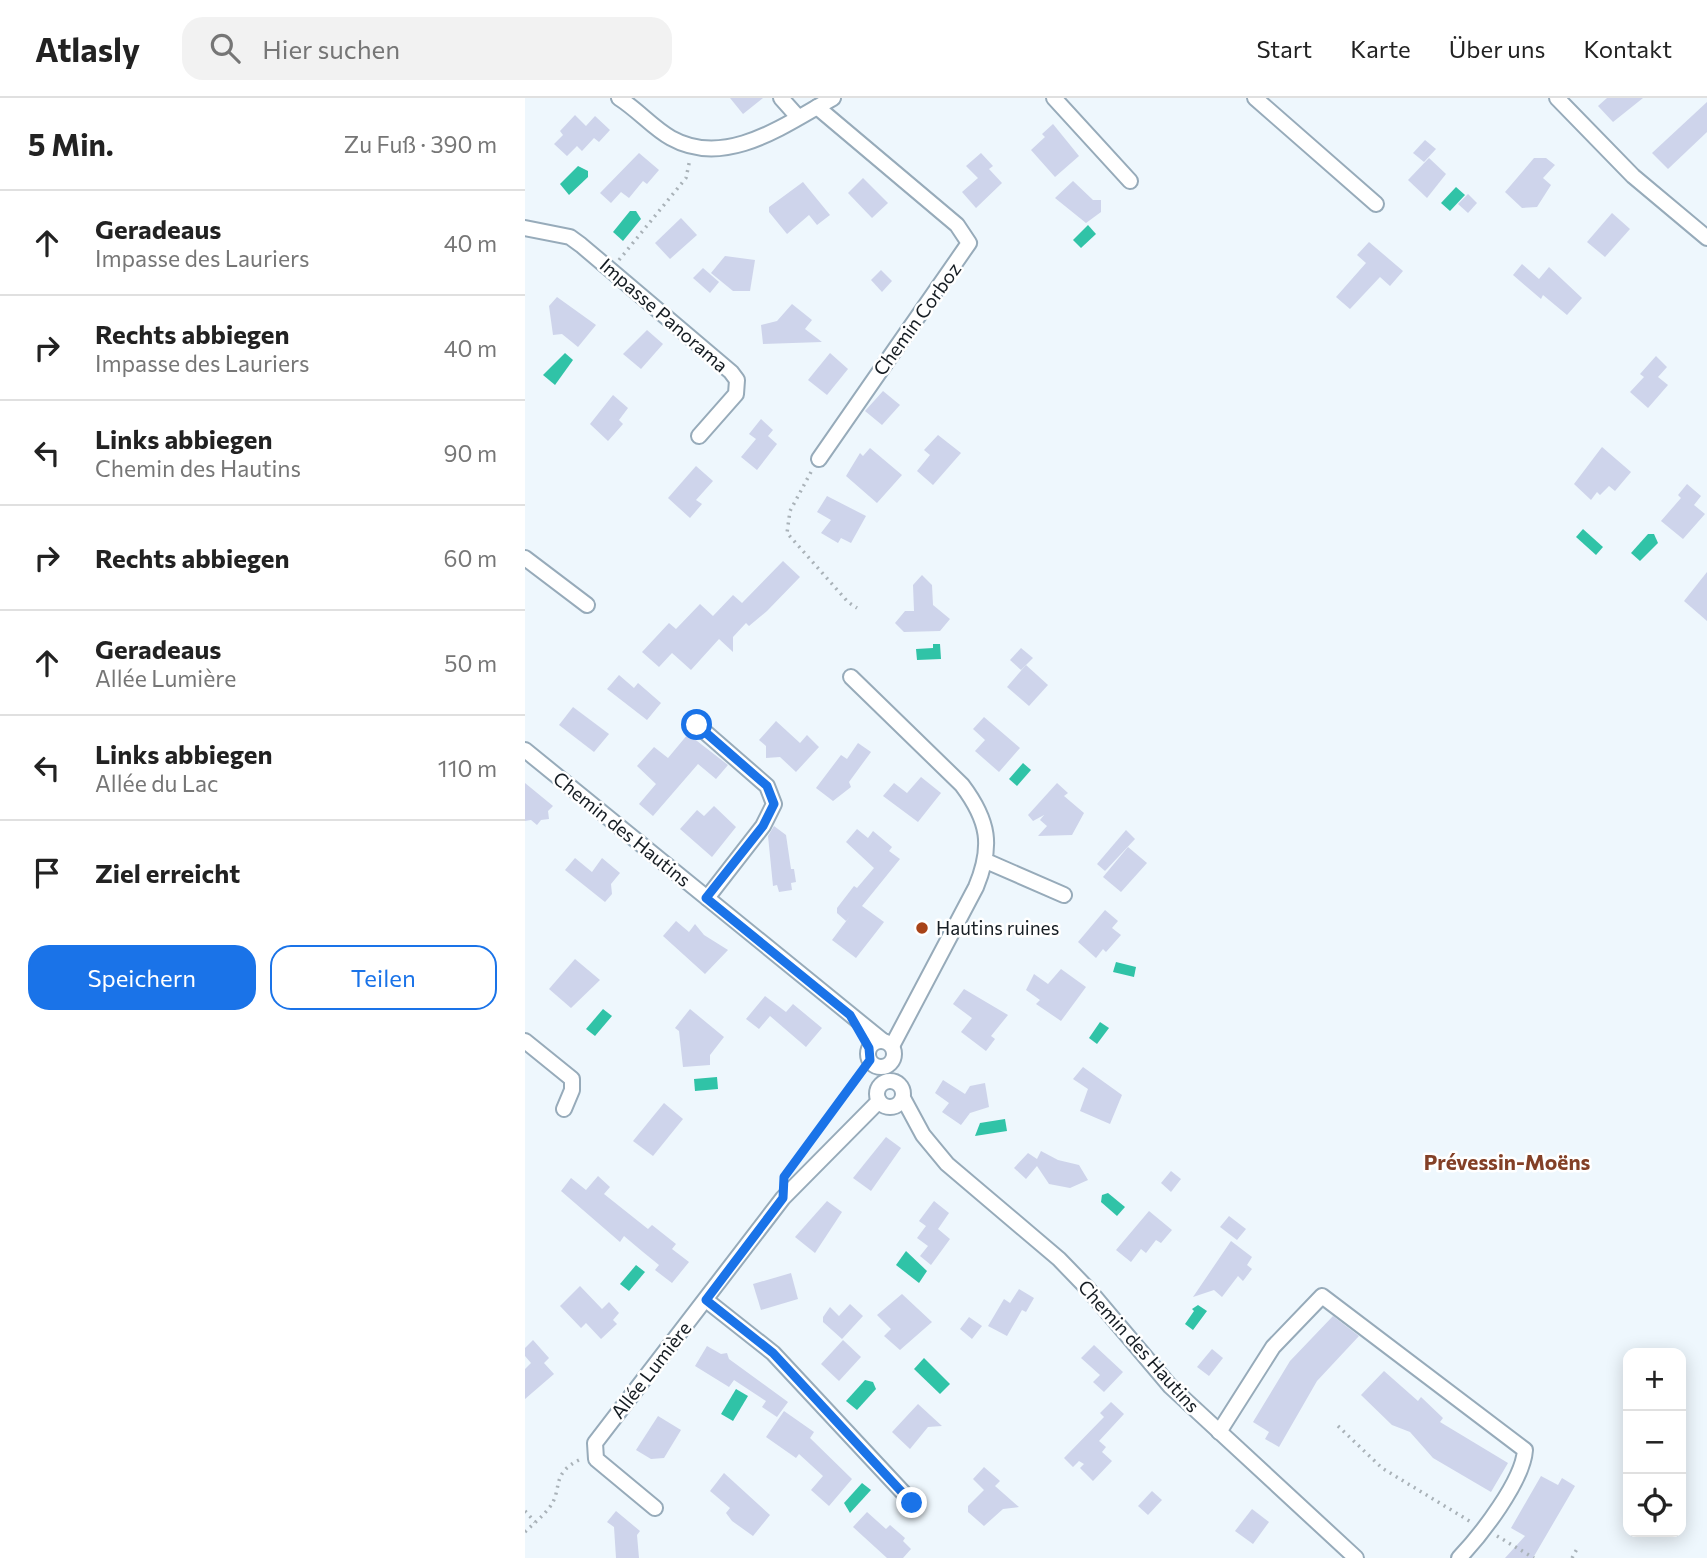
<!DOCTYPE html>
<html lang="de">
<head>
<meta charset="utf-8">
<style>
  :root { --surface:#fff; --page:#f2f2f2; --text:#222; --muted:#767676; --line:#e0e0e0; --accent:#1a73e8 }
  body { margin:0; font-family:Commissioner,sans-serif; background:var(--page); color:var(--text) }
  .controls { position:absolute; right:21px; bottom:21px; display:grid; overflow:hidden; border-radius:14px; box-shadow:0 4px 18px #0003 }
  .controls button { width:63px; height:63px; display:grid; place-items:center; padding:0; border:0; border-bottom:2px solid var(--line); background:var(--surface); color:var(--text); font:35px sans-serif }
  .stop { position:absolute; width:21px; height:21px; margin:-16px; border:5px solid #1a73e8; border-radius:50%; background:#fff }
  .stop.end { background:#1a73e8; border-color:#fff; box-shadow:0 2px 7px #0008 }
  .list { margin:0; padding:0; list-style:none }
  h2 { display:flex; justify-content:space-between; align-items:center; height:91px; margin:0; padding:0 28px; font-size:30px }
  h2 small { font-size:23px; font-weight:400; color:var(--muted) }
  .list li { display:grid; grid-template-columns:46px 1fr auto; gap:21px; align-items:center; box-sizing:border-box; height:105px; padding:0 28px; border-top:2px solid var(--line) }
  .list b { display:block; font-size:26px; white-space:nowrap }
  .list p { margin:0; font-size:23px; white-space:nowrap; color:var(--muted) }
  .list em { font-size:23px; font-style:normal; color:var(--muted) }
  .actions { display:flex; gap:14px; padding:21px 28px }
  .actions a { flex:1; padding:16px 0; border:2px solid var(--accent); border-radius:21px; text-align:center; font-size:24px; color:var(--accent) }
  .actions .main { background:var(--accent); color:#fff }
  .icon { flex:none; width:38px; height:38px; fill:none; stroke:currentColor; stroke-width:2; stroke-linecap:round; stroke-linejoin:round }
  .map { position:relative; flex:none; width:1182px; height:1460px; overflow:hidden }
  header { display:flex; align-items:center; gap:42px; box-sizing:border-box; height:98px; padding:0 35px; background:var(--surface); border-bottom:2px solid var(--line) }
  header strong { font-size:33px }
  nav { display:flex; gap:38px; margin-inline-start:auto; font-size:24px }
  .search { width:490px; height:63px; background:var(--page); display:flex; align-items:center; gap:18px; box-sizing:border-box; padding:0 24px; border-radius:21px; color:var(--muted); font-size:26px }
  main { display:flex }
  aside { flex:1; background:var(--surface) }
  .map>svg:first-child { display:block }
  .water { fill:#30c3a7 }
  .building { fill:#ced4eb }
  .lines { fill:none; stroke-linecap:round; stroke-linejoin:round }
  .minor-casing { stroke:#97abba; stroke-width:18 }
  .path { stroke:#a9b2b8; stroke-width:3.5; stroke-dasharray:2 5; stroke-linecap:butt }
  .minor { stroke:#fff; stroke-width:14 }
  .route { stroke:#1a73e8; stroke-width:9 }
  .poi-dot { fill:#a84318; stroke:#fff; stroke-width:2.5 }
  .labels { text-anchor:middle; stroke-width:5; stroke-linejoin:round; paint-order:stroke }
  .street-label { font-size:19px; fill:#161d23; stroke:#fff }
  .poi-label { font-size:19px; fill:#161d23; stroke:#fff; text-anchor:start }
  .neighbourhood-label { font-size:21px; font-weight:bold; fill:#834027; stroke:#fff }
</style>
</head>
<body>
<header>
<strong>Atlasly</strong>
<div class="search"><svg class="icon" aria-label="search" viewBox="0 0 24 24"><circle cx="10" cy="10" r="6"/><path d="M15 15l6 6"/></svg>Hier suchen</div>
<nav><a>Start</a><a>Karte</a><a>Über uns</a><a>Kontakt</a></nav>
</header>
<main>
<aside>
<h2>5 Min.<small>Zu Fuß · 390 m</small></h2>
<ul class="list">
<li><svg class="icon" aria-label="ahead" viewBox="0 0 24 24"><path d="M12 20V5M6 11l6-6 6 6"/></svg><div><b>Geradeaus</b><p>Impasse des Lauriers</p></div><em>40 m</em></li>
<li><svg class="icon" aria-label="right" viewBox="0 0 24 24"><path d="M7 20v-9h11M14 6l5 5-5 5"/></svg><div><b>Rechts abbiegen</b><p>Impasse des Lauriers</p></div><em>40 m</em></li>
<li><svg class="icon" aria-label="left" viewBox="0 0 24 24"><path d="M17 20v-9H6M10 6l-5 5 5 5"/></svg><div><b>Links abbiegen</b><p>Chemin des Hautins</p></div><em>90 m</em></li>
<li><svg class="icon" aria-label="right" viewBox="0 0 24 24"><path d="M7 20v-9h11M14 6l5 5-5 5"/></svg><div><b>Rechts abbiegen</b></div><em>60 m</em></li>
<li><svg class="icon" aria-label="ahead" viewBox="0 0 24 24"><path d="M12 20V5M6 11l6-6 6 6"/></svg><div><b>Geradeaus</b><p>Allée Lumière</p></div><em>50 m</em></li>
<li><svg class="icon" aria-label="left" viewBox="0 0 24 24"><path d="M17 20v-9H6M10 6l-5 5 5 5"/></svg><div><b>Links abbiegen</b><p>Allée du Lac</p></div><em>110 m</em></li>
<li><svg class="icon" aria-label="arrive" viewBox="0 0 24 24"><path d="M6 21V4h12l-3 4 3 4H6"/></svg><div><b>Ziel erreicht</b></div></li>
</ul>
<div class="actions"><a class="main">Speichern</a><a>Teilen</a></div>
</aside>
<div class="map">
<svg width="1182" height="1460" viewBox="0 0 1182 1460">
  <rect width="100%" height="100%" fill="#eef7fd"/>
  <g class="water">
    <path d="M53,68L63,73V79L44,97L35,86Z"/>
    <path d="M931,89L940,97L925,113L916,105Z"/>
    <path d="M105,113H111L116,121L98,143L88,134Z"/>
    <path d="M563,127L571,136L556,150L548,142Z"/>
    <path d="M40,255L48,262L30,287L18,277Z"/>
    <path d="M1058,431L1078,449L1071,457L1051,439Z"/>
    <path d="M1123,436H1129L1133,445L1115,463L1106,455Z"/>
    <path d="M408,546H415L416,561L392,562L391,551L408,550Z"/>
    <path d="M498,665L506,672L492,688L484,681Z"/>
    <path d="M591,864L611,869L609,879L588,874Z"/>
    <path d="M78,911L87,918L70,938L61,931Z"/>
    <path d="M575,924L584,930L572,946L564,940Z"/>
    <path d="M192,979L193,991L170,993L169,981Z"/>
    <path d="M480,1021L482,1033L450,1038L455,1025Z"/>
    <path d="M583,1095L600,1109L592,1118L576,1104L577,1097Z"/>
    <path d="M381,1153L402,1173L394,1185L371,1167Z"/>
    <path d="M111,1167L120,1174L104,1193L95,1186Z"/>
    <path d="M673,1207L682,1213L668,1232L660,1226L669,1213L667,1211Z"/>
    <path d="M399,1260L425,1286L415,1296L389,1271Z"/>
    <path d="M340,1282L348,1284L351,1291L332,1312L321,1303Z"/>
    <path d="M211,1291L223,1298L208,1323L196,1316Z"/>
    <path d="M337,1385L346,1392L325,1415L319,1405Z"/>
  </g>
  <g class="building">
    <path d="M205,0H238L218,16Z"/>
    <path d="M1082,0H1118L1088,24L1073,8Z"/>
    <path d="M1182,4V34L1143,71L1127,55Z"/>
    <path d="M50,17L61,28L70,18L85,32L74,44L69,40L57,53L52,48L42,58L29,46L38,37L35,33Z"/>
    <path d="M528,26L554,58L530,79L506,52L520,39L517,36Z"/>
    <path d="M900,42L911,51L899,64L888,55Z"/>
    <path d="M114,55L134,72L122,86L118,83L104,100L96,94L86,105L75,95Z"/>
    <path d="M456,55L468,68L464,71L477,85L451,110L437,94L453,80L441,68Z"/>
    <path d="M904,60L921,76L902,100L883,82Z"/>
    <path d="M1009,60H1021L1030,67L1018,80L1026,87L1012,109L997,110L980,94Z"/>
    <path d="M338,80L363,105L347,120L323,95Z"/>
    <path d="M548,83L568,102H576V114L561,125L530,100Z"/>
    <path d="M278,84L305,117L292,127L284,117L262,136L244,114V109Z"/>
    <path d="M943,96L952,105L943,115L933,106Z"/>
    <path d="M1087,115L1105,131L1080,159L1062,144Z"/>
    <path d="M156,120L172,137L145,161L130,145Z"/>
    <path d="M844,144L878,173L865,188L855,179L825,211L811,199L841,165L832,157Z"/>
    <path d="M200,158L230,162L225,193H208L186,175Z"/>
    <path d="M997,166L1014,181L1024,169L1057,200L1042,217L1018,197L1016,201L988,177Z"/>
    <path d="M178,170L194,184L185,195L168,180Z"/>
    <path d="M356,172L367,183L357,194L346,182Z"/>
    <path d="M32,199L71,227L53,249L37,236L28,237L24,208Z"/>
    <path d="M267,206L287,222L280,231L297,244L238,246L236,227L252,223Z"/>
    <path d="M122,232L138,246L116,271L98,256Z"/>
    <path d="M305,255L323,271L302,297L283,282Z"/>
    <path d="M1131,258L1142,269L1133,279L1143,287L1123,310L1105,294L1119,279L1115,276Z"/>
    <path d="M358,293L375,307L357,327L340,313Z"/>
    <path d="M88,297L103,310L94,322L98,326L83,343L65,326Z"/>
    <path d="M236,321L248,332L243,338L252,346L232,372L216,359L231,341L224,336Z"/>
    <path d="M413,337L436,355L408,387L392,373L405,357L399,352Z"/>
    <path d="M1077,349L1106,374L1090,393L1084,388L1075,397L1072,394L1066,402L1049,386Z"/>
    <path d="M345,350L377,377L352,405L321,378L335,355L338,358Z"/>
    <path d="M171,368L188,383L171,402L177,406L165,420L143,400Z"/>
    <path d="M1162,386L1176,398L1169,407L1180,416L1158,441L1136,423L1156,400L1153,397Z"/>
    <path d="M302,398L341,418L326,445L316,440L313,445L296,435L306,422L292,414Z"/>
    <path d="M258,463L275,479L242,513L224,528L221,525L208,539V554L194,541L166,572L147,555L134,569L117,554L144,525L151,531L175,506L188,518L208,497L217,505Z"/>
    <path d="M1182,474V523L1159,503Z"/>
    <path d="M397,477L407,487L408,507L425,521L415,533L379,534L370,525L380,513H389L388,487Z"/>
    <path d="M496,550L508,560L496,572L485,562Z"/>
    <path d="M501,567L523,587L504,608L482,589Z"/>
    <path d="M94,577L109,590L113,585L136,605L122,622L82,591Z"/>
    <path d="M48,609L84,636L69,654L34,627Z"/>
    <path d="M459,619L495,650L474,674L450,653L460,642L448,631Z"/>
    <path d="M251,623L275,645L282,637L294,649L271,674L255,659L241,660V648L234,642Z"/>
    <path d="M163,636L203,667L191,681L173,666L128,718L114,706L131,686L112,668L129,649L143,660Z"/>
    <path d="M333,645L346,654L324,684L326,689L308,703L291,690L316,657L322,661Z"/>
    <path d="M396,679L416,695L393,724L358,698L369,685L382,695Z"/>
    <path d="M0,685L28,708L23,713L24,721L16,722L12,727L6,722L0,723Z"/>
    <path d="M532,685L543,695L539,698L559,715L547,737L513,738L522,728L515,722L519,717L508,723L503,717Z"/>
    <path d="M189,708L211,729L187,759L155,731L172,712L179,718Z"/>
    <path d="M249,728L261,737L266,771H269L271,784L266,785L267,792L254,794L252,787L248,788L243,738Z"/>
    <path d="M332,731L343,740L348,733L367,749L364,753L375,761L337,808L359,824L331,860L307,842L325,818L321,823L312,815V810L329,788L332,790L349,770L321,744Z"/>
    <path d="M601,732L610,741L580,773L572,766Z"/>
    <path d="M603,749L622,765L596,794L578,779Z"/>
    <path d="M50,760L67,774L77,760L95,775L86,786L87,796L80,804L40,772Z"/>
    <path d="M580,812L593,823L587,830L596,837L581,854L578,851L571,860L553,844Z"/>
    <path d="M151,823L164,834L170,826L179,837L203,852L180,876L138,838Z"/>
    <path d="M50,861L75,882L46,910L24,891Z"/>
    <path d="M536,871L561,889L536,923L511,906L515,902L501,892L509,876L523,886Z"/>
    <path d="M439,891L483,917L466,938L470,941L461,953L436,934L447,920L428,906Z"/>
    <path d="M240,898L261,914L268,906L297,930L281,949L245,918L234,931L221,921Z"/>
    <path d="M165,911L199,939L185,957V967L158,969L154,933L150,930Z"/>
    <path d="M558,969L597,997L585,1026L555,1013L563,991L548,981Z"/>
    <path d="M418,982L440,996L445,988L460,985L464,1009L445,1015L436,1027L417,1014L424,1005L410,995Z"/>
    <path d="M139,1005L158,1021L128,1058L108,1043Z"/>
    <path d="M361,1039L376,1050L346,1093L328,1080Z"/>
    <path d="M516,1053L533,1062L554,1067L563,1082L545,1090L524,1086L512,1068L501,1081L489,1070L503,1055L512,1061Z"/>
    <path d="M646,1073L656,1081L646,1094L636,1085Z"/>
    <path d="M73,1078L85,1089L79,1096L123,1131L127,1127L151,1146L147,1151L164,1164L147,1185L130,1172L134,1167L118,1154L99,1138L95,1144L36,1093L46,1080L61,1092Z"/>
    <path d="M302,1103L317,1114L290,1155L270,1139Z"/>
    <path d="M409,1103L424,1115L413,1131L425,1141L406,1167L395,1158L403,1148L392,1140L401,1128L394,1123Z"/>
    <path d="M624,1113L647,1132L636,1145L631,1142L621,1155L616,1151L606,1164L591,1152Z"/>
    <path d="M704,1118L721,1131L712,1142L695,1129Z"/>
    <path d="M706,1143L727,1159L722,1167L727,1171L718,1183L713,1178L697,1199L689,1192L668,1199Z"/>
    <path d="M266,1175L273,1201L236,1212L228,1186Z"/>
    <path d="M55,1188L77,1211L84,1204L94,1215L88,1222L92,1226L76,1241L61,1225L56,1230L35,1208Z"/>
    <path d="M494,1191L509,1200L501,1214L497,1212L482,1238L463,1228L479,1201L485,1205Z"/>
    <path d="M377,1196L407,1224L375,1252L359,1238L366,1231L352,1217Z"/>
    <path d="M325,1206L338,1218L317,1241L298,1224V1219L305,1209L314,1218Z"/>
    <path d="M808,1218L834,1238L792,1283L754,1349L740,1341L744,1334L728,1324L765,1263Z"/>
    <path d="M444,1219L457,1228L447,1241L435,1231Z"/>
    <path d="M8,1242L24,1260L19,1265L29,1276L0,1301V1271L6,1265L0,1258V1250Z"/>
    <path d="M318,1242L336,1259L314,1283L296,1266Z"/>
    <path d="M569,1247L598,1274L579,1294L568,1284L575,1277L556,1260Z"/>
    <path d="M182,1248L196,1256L202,1255L204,1261L263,1304L252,1319L237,1309L241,1303L209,1282L204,1289L170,1268Z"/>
    <path d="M687,1251L698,1260L684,1278L672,1269Z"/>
    <path d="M859,1273L893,1303L896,1299L918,1320L915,1324L983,1365L966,1394L908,1360L885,1334L867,1327L836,1297Z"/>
    <path d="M586,1304L599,1316L574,1343L581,1349L577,1354L587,1363L568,1383L555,1370L559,1366L554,1363L548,1369L539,1360L579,1319L575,1315Z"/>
    <path d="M393,1306L417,1328L403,1329L385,1351L367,1334Z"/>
    <path d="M259,1313L289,1334L285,1340L327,1381L304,1408L286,1392L298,1378L274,1356L271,1360L241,1339Z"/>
    <path d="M133,1318L156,1332L139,1360L126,1361L111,1352Z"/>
    <path d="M459,1369L475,1383L470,1388L494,1409L478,1411L459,1428L443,1414V1408L459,1392L448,1381Z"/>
    <path d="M199,1375L245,1417L228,1438L207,1423L201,1415L205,1410L185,1393Z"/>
    <path d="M1016,1378L1033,1387L1037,1380L1050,1388L1008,1460H980L1000,1438L986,1430Z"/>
    <path d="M627,1393L637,1402L623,1417L613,1408Z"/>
    <path d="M727,1411L744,1424L728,1446L710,1433Z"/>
    <path d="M91,1413L115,1433L112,1437L114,1460H91L89,1429L82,1424Z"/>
    <path d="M342,1414L361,1431L365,1427L380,1440L378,1443L386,1451L378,1460H362L328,1429Z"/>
  </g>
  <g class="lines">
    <defs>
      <g id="minor">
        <path d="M94,0C113,12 128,30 146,40C201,71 261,26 308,0"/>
        <path d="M256,0L273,19"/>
        <path d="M529,0L605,83"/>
        <path d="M730,0L851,106"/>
        <path d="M1032,0L1108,78L1182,140"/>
        <path d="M292,9L432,127L444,145L294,361"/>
        <path d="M0,130L45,139L56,147L206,274L212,282L211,296L174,338"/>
        <path d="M0,460L62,507"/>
        <path d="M326,579L437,687C464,723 468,748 451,789L367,948"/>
        <path d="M172,627L242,688L249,706L238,728L182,800"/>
        <path d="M0,652L358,943"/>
        <path d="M461,763L539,797"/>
        <circle cx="356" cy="956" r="13"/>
        <path d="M0,943L47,981V992L39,1011"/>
        <circle cx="365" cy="996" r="13"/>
        <path d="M378,1000L398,1037L422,1066L534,1161L563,1191L645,1288L831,1460"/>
        <path d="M181,1202L248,1255L387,1404"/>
        <path d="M694,1334L748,1249L797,1198L1000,1352C998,1383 956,1437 934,1460"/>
        <path d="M130,1410L71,1361L70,1345L258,1100L354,1003"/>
      </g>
    </defs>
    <use href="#minor" class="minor-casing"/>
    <g class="path">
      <path d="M94,162L161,80L165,61"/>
      <path d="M286,374L265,413L262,435L323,504L332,510"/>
      <path d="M271,1063L344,962"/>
      <path d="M813,1328L857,1370L946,1424"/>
      <path d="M0,1413L10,1424"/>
      <path d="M0,1434C8,1426 17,1419 24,1410C39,1391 24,1376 56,1361"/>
      <path d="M972,1438L1009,1460"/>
      <path d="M1047,1460L1053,1449"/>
    </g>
    <use href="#minor" class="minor"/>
  </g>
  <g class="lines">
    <path class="route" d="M172,627L242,688L249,706L238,728L181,800L325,917L344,950L345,962L259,1079L258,1100L181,1202L248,1255L387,1405"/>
  </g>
  <circle class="poi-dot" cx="397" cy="830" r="7"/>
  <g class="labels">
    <g class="street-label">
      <text transform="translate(139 217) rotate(41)" y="7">Impasse Panorama</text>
      <text transform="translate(392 221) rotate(-54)" y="7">Chemin Corboz</text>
      <text transform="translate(97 731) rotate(39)" y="7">Chemin des Hautins</text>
      <text transform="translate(614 1248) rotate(48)" y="7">Chemin des Hautins</text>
      <text transform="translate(126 1272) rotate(-52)" y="7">Allée Lumière</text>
    </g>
    <g class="poi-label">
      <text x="411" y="837">Hautins ruines</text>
    </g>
    <g class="neighbourhood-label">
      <text x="982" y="1072">Prévessin-Moëns</text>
    </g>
  </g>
</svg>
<div class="controls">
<button>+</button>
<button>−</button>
<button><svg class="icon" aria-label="locate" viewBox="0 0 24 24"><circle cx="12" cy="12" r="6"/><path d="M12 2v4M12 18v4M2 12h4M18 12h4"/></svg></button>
</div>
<div class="stop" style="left:172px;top:627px"></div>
<div class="stop end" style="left:387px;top:1405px"></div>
</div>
</main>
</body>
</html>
